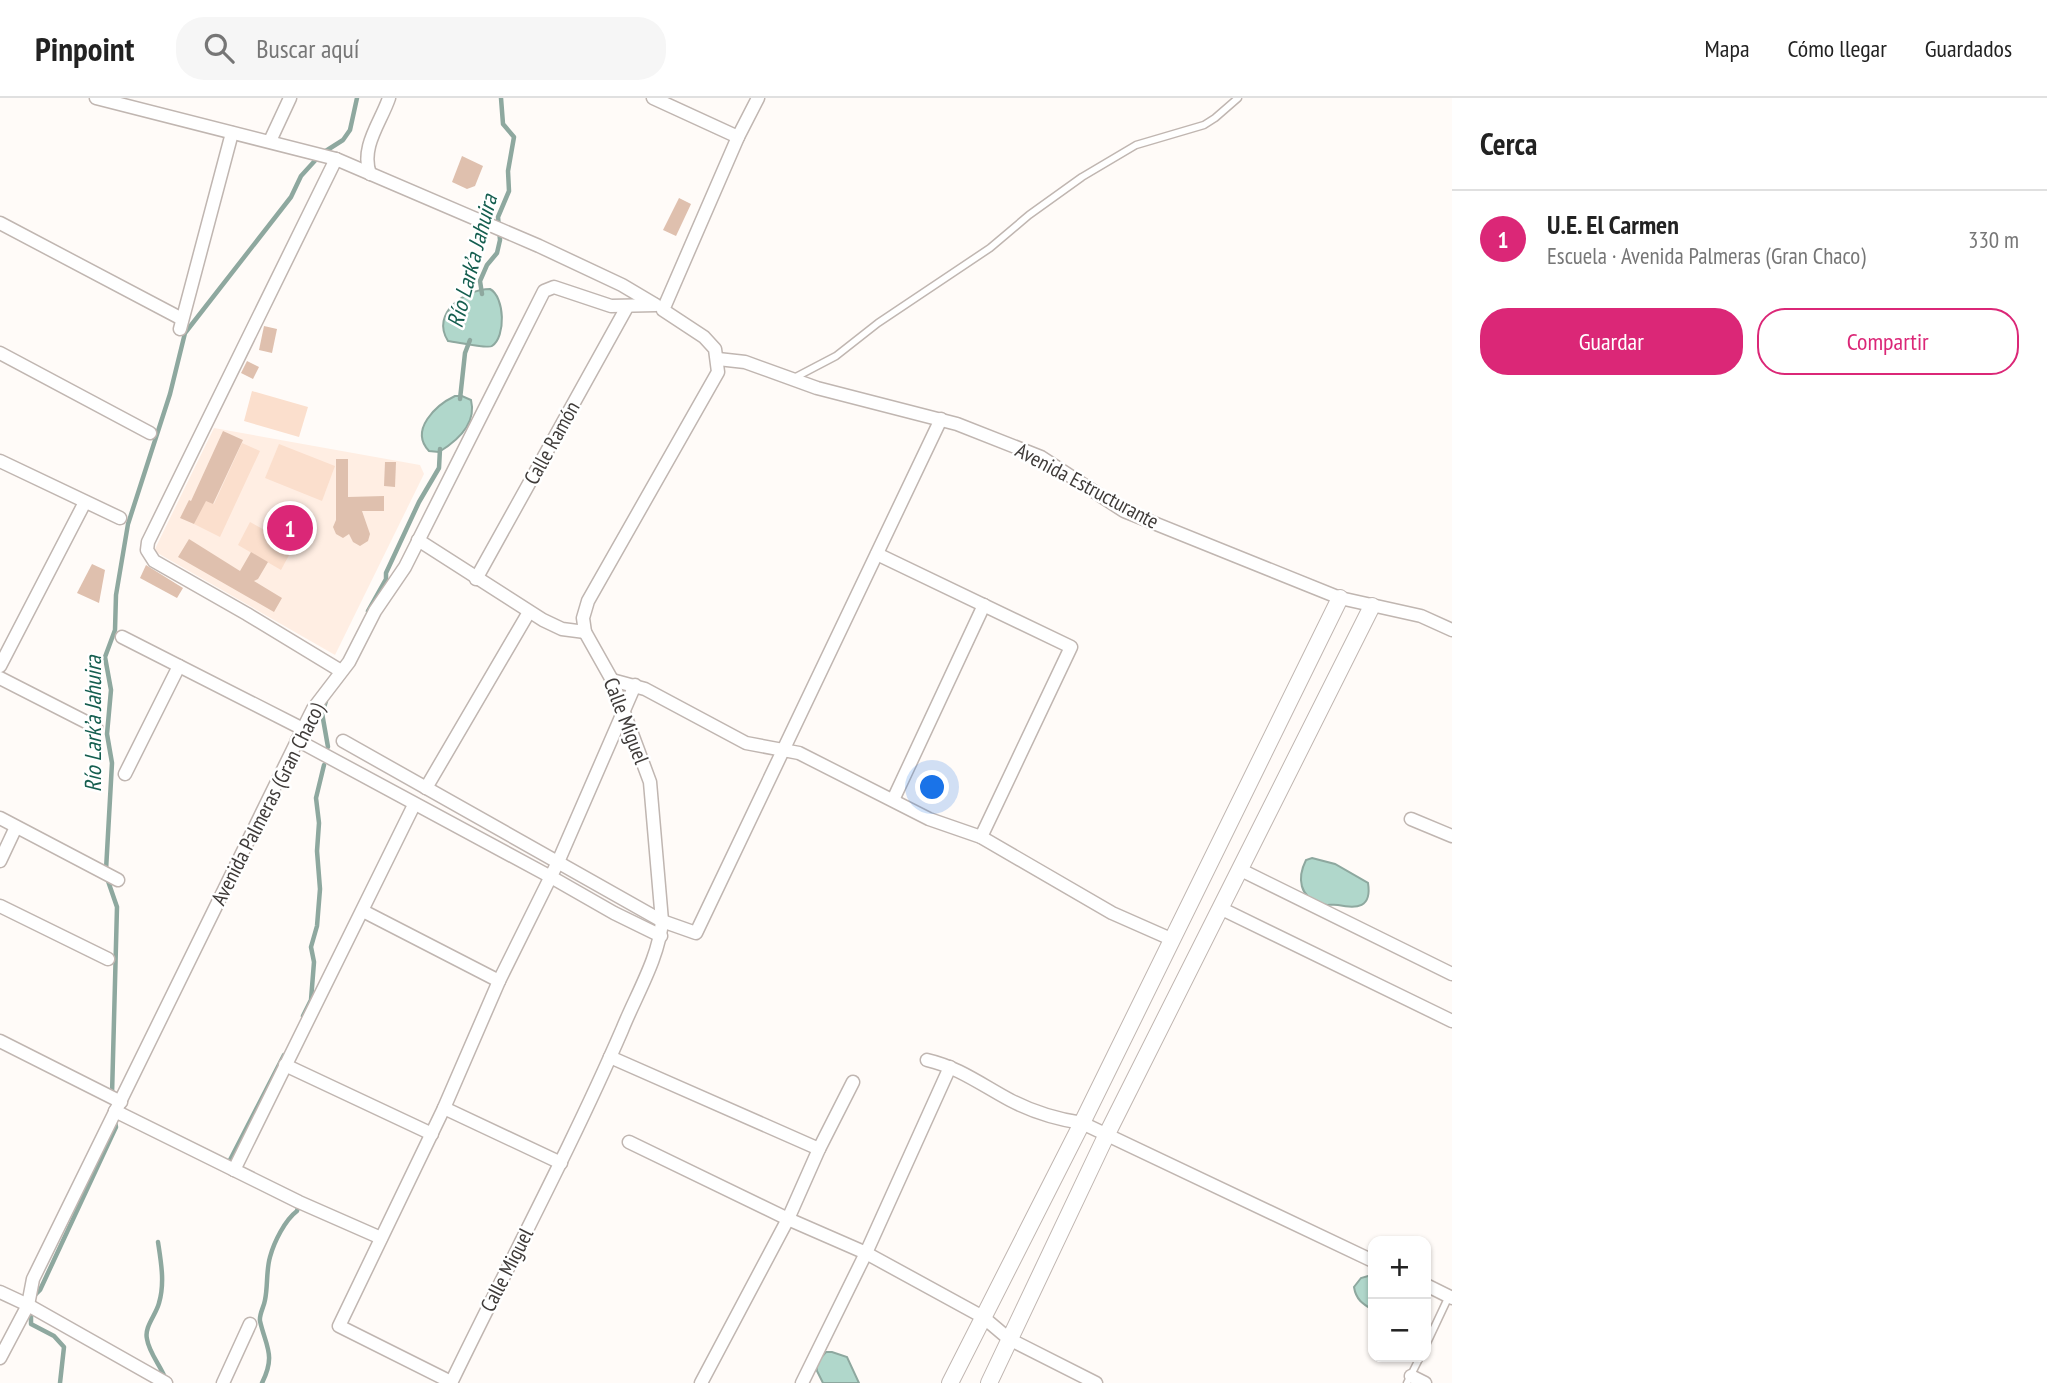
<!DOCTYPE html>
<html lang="es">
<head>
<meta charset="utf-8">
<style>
  :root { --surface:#fff; --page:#f6f6f6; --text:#222; --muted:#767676; --line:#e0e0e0; --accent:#db2777 }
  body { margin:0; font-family:"PT Sans Narrow",sans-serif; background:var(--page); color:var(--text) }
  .controls { position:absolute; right:21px; bottom:21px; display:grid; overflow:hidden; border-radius:14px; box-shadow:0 2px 5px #0004 }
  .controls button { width:63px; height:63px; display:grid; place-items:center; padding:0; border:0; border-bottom:2px solid var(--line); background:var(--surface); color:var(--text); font:35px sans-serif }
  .you { position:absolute; left:933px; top:690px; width:24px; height:24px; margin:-18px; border:5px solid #fff; border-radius:50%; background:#1a73e8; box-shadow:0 0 0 10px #1a73e833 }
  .badge { display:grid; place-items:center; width:46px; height:46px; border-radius:50%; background:var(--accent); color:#fff; font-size:23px; font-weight:700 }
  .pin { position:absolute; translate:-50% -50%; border:4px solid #fff; box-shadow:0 2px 7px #0006 }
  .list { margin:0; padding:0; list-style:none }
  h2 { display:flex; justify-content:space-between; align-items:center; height:91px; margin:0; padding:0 28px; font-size:30px }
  h2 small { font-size:23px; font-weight:400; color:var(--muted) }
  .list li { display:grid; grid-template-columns:46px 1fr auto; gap:21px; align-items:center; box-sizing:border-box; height:98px; padding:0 28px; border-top:2px solid var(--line) }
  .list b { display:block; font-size:26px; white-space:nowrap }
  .list p { margin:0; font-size:23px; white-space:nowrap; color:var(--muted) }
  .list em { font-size:23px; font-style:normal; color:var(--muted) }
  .actions { display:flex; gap:14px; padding:21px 28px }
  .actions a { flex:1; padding:16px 0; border:2px solid var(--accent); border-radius:28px; text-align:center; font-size:24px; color:var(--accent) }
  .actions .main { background:var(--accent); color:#fff }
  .icon { flex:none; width:38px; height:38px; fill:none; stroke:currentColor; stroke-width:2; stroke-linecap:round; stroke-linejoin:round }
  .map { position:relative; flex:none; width:1452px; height:1285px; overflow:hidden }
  header { display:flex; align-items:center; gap:42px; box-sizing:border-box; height:98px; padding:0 35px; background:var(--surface); border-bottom:2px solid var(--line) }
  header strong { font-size:33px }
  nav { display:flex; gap:38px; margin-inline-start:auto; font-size:24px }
  .search { width:490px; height:63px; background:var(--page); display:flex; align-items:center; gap:18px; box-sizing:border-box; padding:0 24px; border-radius:28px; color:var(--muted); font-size:26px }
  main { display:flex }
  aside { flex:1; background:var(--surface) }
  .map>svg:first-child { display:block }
  .built { fill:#ffeee3 }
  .green { fill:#fbdfcd }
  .water { fill:#b0d7cb; stroke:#8ea89f; stroke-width:2 }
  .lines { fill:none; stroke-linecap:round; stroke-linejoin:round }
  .stream { stroke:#8ea89f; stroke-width:4.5 }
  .building { fill:#dfc0ae }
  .service-casing { stroke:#c0b6b1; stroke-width:9 }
  .minor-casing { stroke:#c0b6b1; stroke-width:15 }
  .tertiary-casing { stroke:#c0b6b1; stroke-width:18 }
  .service { stroke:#fff; stroke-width:6 }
  .minor { stroke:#fff; stroke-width:12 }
  .tertiary { stroke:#fff; stroke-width:16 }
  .labels { text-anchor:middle; stroke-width:5; stroke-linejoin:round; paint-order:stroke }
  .street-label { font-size:21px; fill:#3f3b39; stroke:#fff }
  .water-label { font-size:23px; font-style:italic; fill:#155e4f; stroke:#fff }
</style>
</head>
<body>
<header>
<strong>Pinpoint</strong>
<div class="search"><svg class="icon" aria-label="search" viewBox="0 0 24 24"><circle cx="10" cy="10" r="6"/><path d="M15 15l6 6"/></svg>Buscar aquí</div>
<nav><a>Mapa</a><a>Cómo llegar</a><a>Guardados</a></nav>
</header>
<main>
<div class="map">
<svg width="1452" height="1285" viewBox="0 0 1452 1285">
  <rect width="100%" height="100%" fill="#fffbf8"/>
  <path class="built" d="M214,330L420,367L424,376L335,557L154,453Z"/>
  <g class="green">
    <path d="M252,293L308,309L299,339L244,323Z"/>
    <path d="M242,345L260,353L220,439L194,426L205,402L214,406Z"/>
    <path d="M279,346L335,368L322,403L265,380Z"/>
    <path d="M250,424L294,448L281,472L238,447Z"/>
  </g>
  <g class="water">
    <path d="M490,191C505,199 506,239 492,248C488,251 457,244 448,243C430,215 466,191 490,191Z"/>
    <path d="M455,298H462L471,302C477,326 457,343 439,354L429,353C409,332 436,307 455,298Z"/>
    <path d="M1312,760L1335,766L1368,785C1372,810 1357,811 1338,807C1332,806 1326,808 1321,806C1299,799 1297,780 1306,762Z"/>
    <path d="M1368,1178H1373V1212C1363,1206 1356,1202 1354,1189L1361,1180Z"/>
    <path d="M826,1254H832L847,1259L859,1285H823L817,1273L816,1265Z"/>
  </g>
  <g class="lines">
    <g class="stream">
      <path d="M482,196L480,183L487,167L497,155L500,142L498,119L509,93L508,73L514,39L503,26L501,0"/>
      <path d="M460,301L465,255L470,242"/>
      <path d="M368,513L386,481V475L419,404L439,370L440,351"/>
      <path d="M326,603L322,615L328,649"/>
      <path d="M106,772L112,665L107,636L111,592L105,559L115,532L116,497L128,426L170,296L185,235L291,99L301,78L321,56L343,42L350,32L357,0"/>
      <path d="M107,780L117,809L112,997"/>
      <path d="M303,918L311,902L314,864L311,849L317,828L320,791L317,753L319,725L316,700L324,667"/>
      <path d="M233,1065L229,1064L284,957"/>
      <path d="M158,1144C161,1164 165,1185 159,1205C156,1217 144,1229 147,1241C149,1255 161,1268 166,1282"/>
      <path d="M34,1198L40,1192L116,1029L115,1023"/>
      <path d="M31,1210V1226L54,1238L64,1249L60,1285"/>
      <path d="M262,1285C276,1257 266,1249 260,1223C259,1216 264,1209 265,1202C268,1188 266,1173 270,1159C274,1144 285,1122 297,1113L299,1105"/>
    </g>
  </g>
  <g class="building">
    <path d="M462,58L483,68L475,88L467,91L452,84Z"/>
    <path d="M679,100L691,106L676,138L663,132Z"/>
    <path d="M264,228L277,231L272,255L259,252Z"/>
    <path d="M247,263L259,269L253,281L241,275Z"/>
    <path d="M223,333L243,342L213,406L206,403L194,426L180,420L189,402L191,403Z"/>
    <path d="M336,361H348V399L384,398V413H362L370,436L368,443L360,448L353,444L349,436L343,440L336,436L333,429L336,422Z"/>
    <path d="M385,364H396L395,389L384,388Z"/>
    <path d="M189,441L240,473L251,454L268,464L258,481L254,483L282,500L274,514L178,459Z"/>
    <path d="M92,466L105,472L99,505L77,495Z"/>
    <path d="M146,467L183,490L177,500L140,480Z"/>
  </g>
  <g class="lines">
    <defs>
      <g id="service">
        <path d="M794,280L836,258L878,225L990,150L1029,117L1082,79L1136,47L1204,27L1215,20L1238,0"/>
        <path d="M1426,1247L1449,1198"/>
        <path d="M1407,1285L1420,1259"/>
      </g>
      <g id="minor">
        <path d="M96,0L336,61L539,148L622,187L654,206"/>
        <path d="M653,0L738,39"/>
        <path d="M270,43L290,0"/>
        <path d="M336,61L148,444L147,452L154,463L247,516L341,573"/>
        <path d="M370,76C360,49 381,24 389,0"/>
        <path d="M0,125L182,221"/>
        <path d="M180,231L232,35"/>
        <path d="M0,255L150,335"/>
        <path d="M718,261L745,264L817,290L957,326L1041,359L1124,413L1340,500L1421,518L1452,532"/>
        <path d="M0,363L120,420"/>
        <path d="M418,442L543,522L562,531L585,534"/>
        <path d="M877,456L1071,549L981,739"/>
        <path d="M476,481L627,209"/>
        <path d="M122,539L303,631"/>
        <path d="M0,568L85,404"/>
        <path d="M0,580L96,629"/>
        <path d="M612,582L645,591L746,645L799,655L929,721L981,739L1112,815L1171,841"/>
        <path d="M297,642L551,779L614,815L661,838"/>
        <path d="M343,643L662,823L696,835L941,321"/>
        <path d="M125,676L179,568"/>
        <path d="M426,690L529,514"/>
        <path d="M893,702L984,507"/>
        <path d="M0,720L118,782"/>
        <path d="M1411,721L1452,738"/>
        <path d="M0,763L16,729"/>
        <path d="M1241,772L1452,876"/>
        <path d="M0,808L108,861"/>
        <path d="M1222,811L1452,923"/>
        <path d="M363,813L499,883"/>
        <path d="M0,943L121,1004"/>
        <path d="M610,959L819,1051"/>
        <path d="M927,962C958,969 982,987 1010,1002C1033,1014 1056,1021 1082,1025L1373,1163"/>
        <path d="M285,967L432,1036"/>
        <path d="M444,1010L561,1065"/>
        <path d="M115,1013L299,1104L381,1140"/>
        <path d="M629,1044L788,1121L866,1155L983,1219L1009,1241L1096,1285"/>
        <path d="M234,1072L414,707"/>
        <path d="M1426,1187L1452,1200"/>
        <path d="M0,1194L28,1207L166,1285"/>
        <path d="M0,1260L28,1207L33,1181L303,631L313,611L349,564L375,513L405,469L544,193L554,189L611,208L656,207"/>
        <path d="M1411,1278L1425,1285"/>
        <path d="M451,1284L339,1228L444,1010L499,883L558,764L635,587"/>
        <path d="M223,1285L250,1226"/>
        <path d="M451,1285C508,1167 570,1052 622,932C636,897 659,860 662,823L650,684L612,582L585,534L583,520L588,503L718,274L715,251L704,239L663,212L738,39L758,0"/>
        <path d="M701,1285L788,1121L819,1051L853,984"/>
        <path d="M802,1285L866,1155L950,969"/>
      </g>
      <g id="tertiary">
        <path d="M950,1285L1082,1025L1340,500"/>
        <path d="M989,1285L1106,1038L1372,508"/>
      </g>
    </defs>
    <use href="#service" class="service-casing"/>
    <use href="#minor" class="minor-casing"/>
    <use href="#tertiary" class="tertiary-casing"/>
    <use href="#service" class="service"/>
    <use href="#minor" class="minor"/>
    <use href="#tertiary" class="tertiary"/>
  </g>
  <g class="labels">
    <g class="street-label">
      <text transform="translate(552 345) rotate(-61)" y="7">Calle Ramón</text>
      <text transform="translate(1087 388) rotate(28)" y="7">Avenida Estructurante</text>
      <text transform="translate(626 623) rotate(69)" y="7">Calle Miguel</text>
      <text transform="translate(268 706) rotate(-63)" y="7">Avenida Palmeras (Gran Chaco)</text>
      <text transform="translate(507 1172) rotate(-63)" y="7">Calle Miguel</text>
    </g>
    <g class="water-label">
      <text transform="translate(472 163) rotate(-75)" y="8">Río Lark’a Jahuira</text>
      <text transform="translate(93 626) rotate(-90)" y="8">Río Lark’a Jahuira</text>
    </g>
  </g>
</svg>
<div class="controls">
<button>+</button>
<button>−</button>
</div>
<div class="you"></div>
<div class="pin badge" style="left:290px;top:430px">1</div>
</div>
<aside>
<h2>Cerca<small></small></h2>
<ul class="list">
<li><span class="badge">1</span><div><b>U.E. El Carmen</b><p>Escuela · Avenida Palmeras (Gran Chaco)</p></div><em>330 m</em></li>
</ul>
<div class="actions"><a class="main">Guardar</a><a>Compartir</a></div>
</aside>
</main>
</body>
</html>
